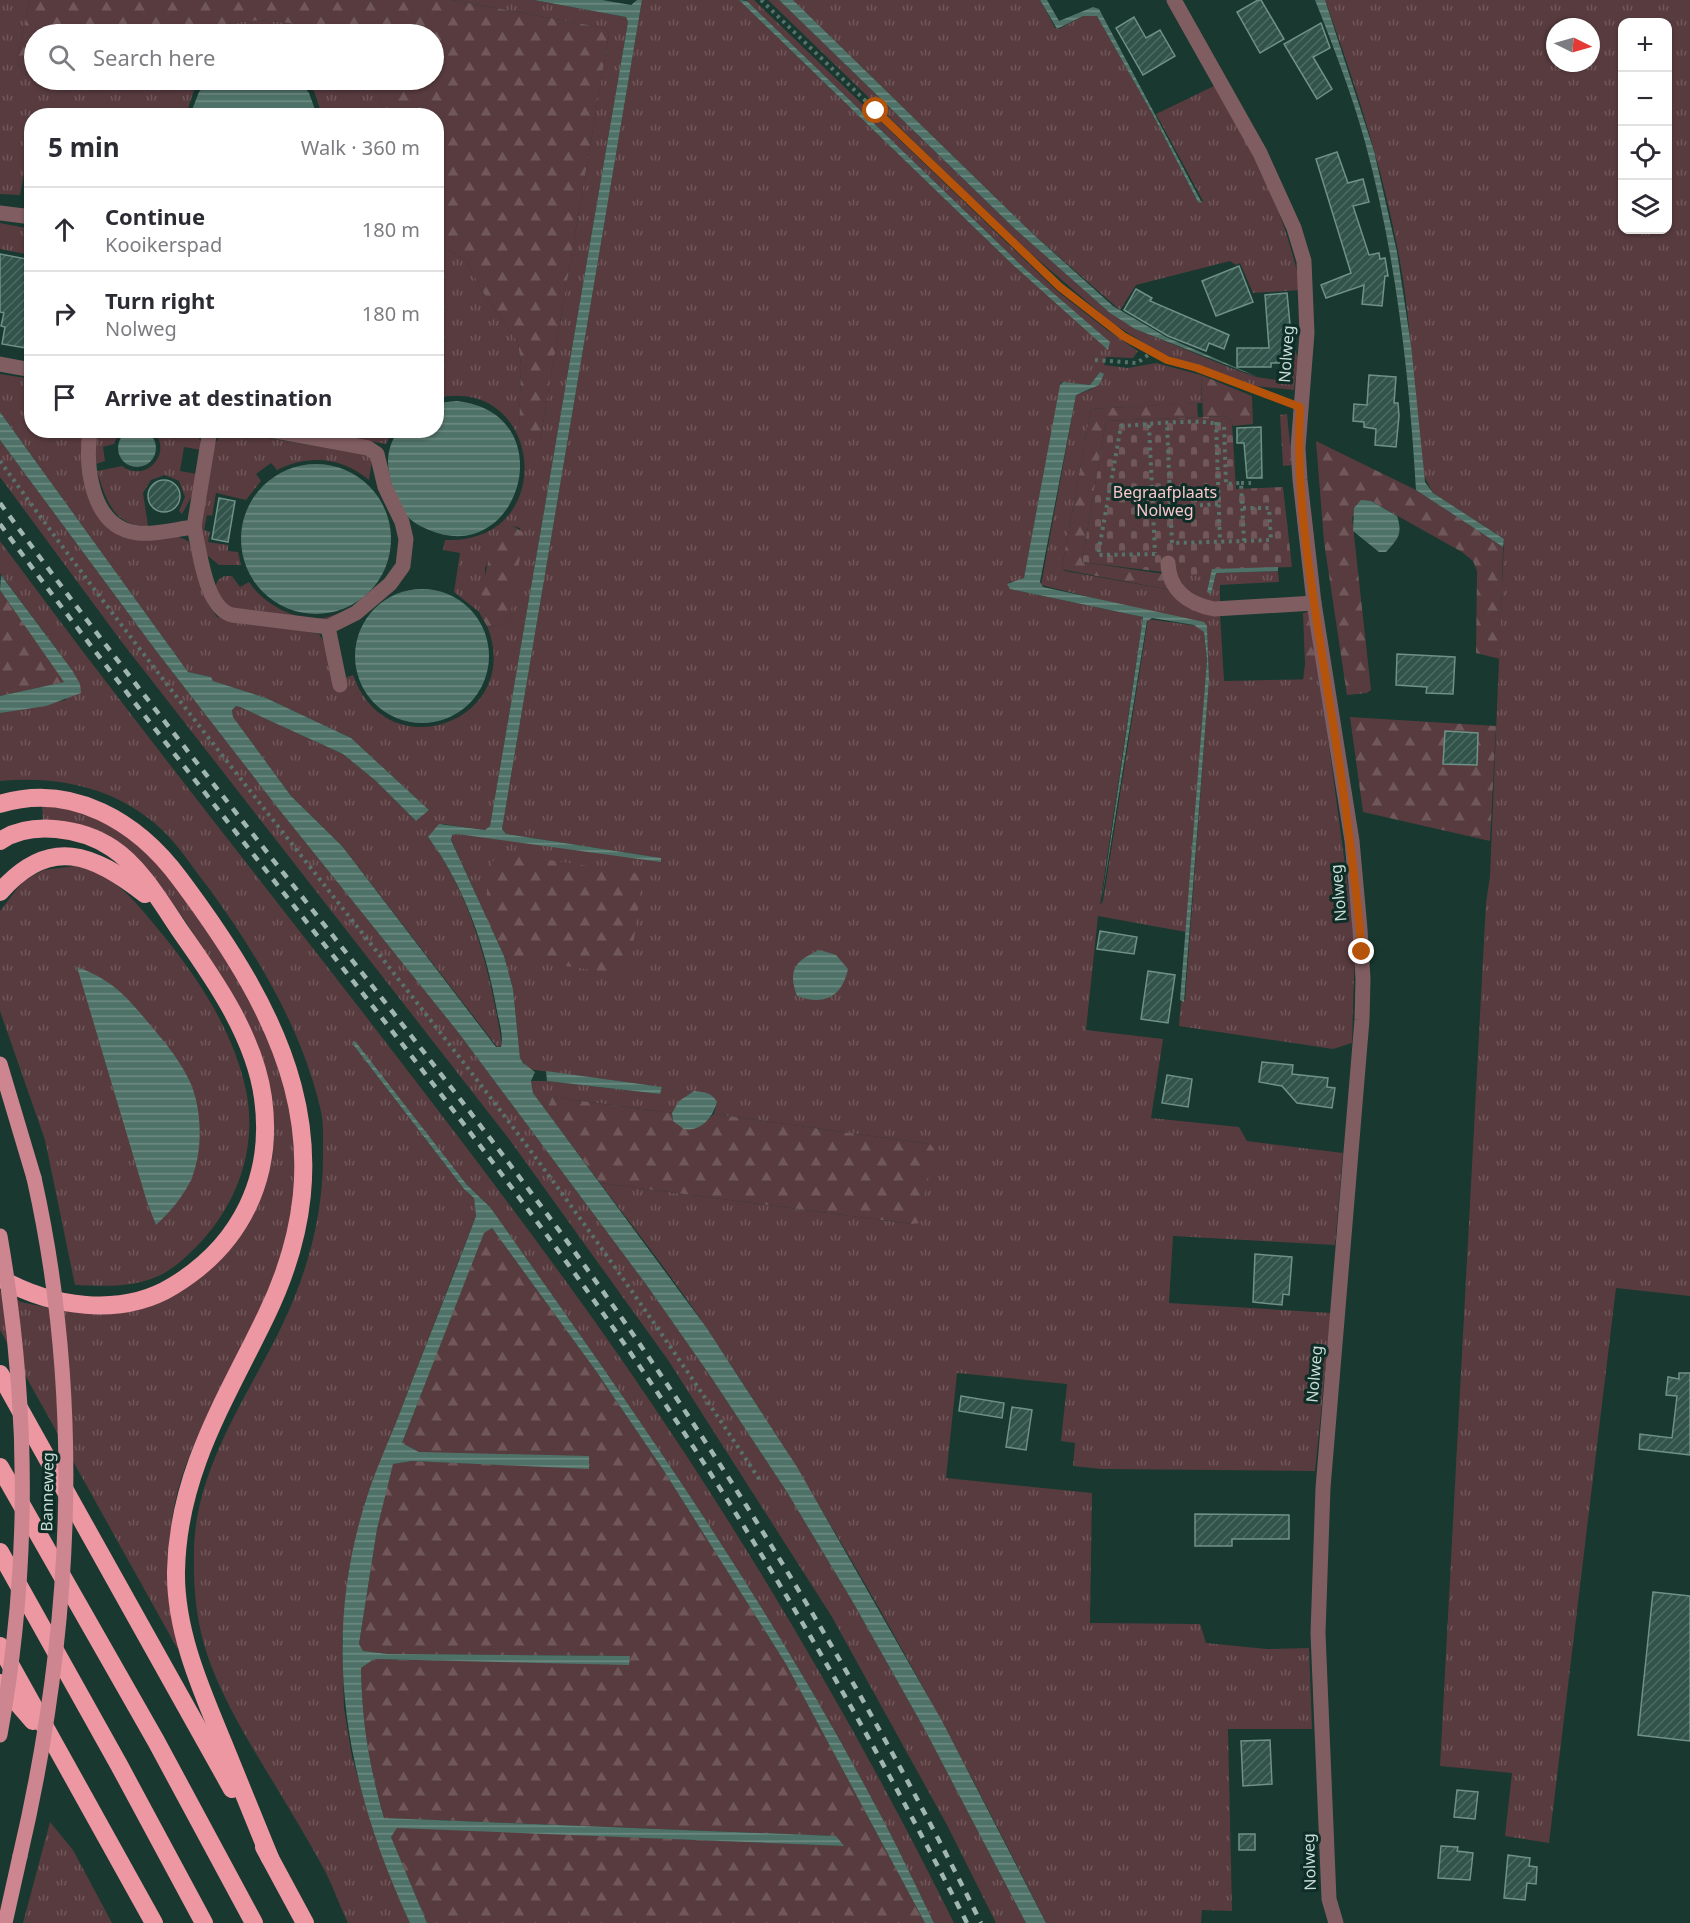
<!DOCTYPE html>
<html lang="en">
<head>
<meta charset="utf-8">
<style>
  :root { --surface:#fff; --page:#f2f2f3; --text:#2b2b33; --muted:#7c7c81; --line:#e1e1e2 }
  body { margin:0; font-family:"Noto Sans",sans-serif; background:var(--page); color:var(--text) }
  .controls { position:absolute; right:18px; top:18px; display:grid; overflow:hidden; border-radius:12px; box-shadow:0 2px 4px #0004 }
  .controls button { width:54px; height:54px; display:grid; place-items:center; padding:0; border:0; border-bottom:2px solid var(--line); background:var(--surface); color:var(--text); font:30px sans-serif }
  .compass { position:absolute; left:1546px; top:18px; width:54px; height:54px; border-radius:50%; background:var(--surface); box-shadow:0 2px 4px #0004; rotate:95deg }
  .stop { position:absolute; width:18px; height:18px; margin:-14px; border:4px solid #b45309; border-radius:50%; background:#fff }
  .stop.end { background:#b45309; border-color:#fff; box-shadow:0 2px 6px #0008 }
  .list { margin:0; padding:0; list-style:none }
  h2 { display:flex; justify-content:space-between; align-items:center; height:78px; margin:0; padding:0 24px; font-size:26px }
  h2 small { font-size:20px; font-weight:400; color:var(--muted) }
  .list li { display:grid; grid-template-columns:39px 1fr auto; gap:18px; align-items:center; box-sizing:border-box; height:84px; padding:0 24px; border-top:2px solid var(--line) }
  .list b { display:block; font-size:22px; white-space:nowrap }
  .list p { margin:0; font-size:20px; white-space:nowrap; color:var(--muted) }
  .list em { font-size:20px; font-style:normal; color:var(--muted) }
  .icon { flex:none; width:33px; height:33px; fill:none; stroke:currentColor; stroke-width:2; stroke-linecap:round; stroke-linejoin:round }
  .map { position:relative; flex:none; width:1690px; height:1923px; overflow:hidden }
  .search { position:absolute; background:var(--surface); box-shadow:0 2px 4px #0004; left:24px; top:24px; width:420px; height:66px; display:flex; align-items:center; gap:15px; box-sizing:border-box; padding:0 21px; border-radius:33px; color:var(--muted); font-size:22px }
  .panel { position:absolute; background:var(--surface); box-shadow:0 2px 4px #0004; left:24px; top:108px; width:420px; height:330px; border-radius:24px }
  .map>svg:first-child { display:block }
  .grass { fill:url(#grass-tufts); fill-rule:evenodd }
  .forest { fill:url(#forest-firs) }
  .cemetery { fill:url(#cemetery-stones) }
  .water { fill:url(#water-rules) }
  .building { fill:url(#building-hatch); stroke:#6f9187; stroke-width:1.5 }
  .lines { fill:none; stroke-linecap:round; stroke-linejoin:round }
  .path { stroke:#57726a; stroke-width:4; stroke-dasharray:3 4.5; stroke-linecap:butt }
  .minor { stroke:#805d61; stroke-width:15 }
  .major { stroke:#cd868f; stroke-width:15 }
  .highway { stroke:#ec97a1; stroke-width:18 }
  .rail { stroke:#a1b6b0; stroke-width:4.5; stroke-dasharray:8 8; stroke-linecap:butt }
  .major-bridge { stroke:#cd868f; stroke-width:15 }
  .route { stroke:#b45309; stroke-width:8 }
  .labels { text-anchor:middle; stroke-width:6; stroke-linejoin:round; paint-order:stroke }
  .street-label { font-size:16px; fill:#cadcd6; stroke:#0d2d26 }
  .park-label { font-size:16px; fill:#fac7cc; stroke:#0d2d26 }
</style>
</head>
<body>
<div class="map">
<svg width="1690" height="1923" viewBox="0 0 1690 1923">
  <defs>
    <pattern id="grass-tufts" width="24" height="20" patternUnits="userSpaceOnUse" patternTransform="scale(1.5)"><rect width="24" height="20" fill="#583b3f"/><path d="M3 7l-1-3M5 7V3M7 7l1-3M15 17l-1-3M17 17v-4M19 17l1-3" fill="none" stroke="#6f575a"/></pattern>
    <pattern id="forest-firs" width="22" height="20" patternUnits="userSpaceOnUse" patternTransform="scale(1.5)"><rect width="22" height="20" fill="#583b3f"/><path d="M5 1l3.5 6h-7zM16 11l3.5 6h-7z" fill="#6f575a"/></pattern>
    <pattern id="cemetery-stones" width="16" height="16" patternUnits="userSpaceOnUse" patternTransform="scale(1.5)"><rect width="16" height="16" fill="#583b3f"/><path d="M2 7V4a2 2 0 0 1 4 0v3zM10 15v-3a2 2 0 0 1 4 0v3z" fill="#6f575a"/></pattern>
    <pattern id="water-rules" width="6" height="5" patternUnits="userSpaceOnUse" patternTransform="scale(1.5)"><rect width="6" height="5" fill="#4f7268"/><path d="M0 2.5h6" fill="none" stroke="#6f8c84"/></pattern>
    <pattern id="building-hatch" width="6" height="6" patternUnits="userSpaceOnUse" patternTransform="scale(1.5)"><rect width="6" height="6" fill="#31534a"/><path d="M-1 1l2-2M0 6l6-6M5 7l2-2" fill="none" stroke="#4e6b63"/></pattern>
  </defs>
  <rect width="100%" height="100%" fill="#183830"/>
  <g class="grass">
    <path d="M0,0H30L17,59L23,74L34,76V80H51L85,87L114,80H202L194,90L186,115L32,116L31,156L30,162H26L20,195L0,194Z"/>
    <path d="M452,0H534L626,17L628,22L490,826L485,830L443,824L428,837C473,898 490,971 502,1045L498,1048L342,846L291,796L233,717L232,710L236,706L240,707L343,754L376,781L416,821L429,810L351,738L266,698L213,681L211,677L188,672L0,412V374L31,379L32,430L82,431V462L117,534C139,545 169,527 189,542L208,604L217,617L319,634L345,678L353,675C387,771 523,722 488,628L502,624L510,617L520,528L513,526L508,529L485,568V582L479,612L454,592L460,553L443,550L445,540C561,544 543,374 437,398V244L467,261L482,291L518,342L521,365L519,428L540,441L609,34L605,28Z"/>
    <path d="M642,0H739L1012,264L1105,345V338L1023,267L746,0H754L1057,291L1107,330L1138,351L1133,358L1106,357L1104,365L1128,368L1156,363L1201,375L1202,403L1091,409L1062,567L1065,571L1171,590L1220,614L1224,681L1320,679L1355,939L1352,1043L1333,1049L1179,1026L1181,1002L1185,1000L1209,680L1207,626L1041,585L1076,395L1092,389L1100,372L1090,385L1061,382L1024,578L1018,582H1009L1010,589L1143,617L1100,905L1103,901L1148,619L1198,626L1204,632L1207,660L1186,932L1098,916L1086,1030L1163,1039L1151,1118L1239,1127L1247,1141L1343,1153L1335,1245L1173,1236L1169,1303L1331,1313L1315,1471L1102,1469L1073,1466L1075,1443L1061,1441L1067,1384L957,1373L946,1478L1092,1493L1090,1623L1200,1624L1206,1643L1267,1649L1309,1648L1312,1729H1228L1232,1911L1202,1910L1201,1923H1046C944,1719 834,1518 707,1329C674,1279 636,1231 600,1183L912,1224L930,1144L714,1114L717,1102C697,1085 686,1091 672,1113L552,1097L546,1111L533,1093L531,1081H547L660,1094L662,1087L528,1069L520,1058L513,989L504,956L629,975L487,867V919L451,839L452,835L457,834L661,858L506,834L502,829Z"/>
    <path d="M768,0H779L784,5L1014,228L1110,313L1135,329L1231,368L1256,377L1291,382L1295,350L1298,358L1294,390L1255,386L1160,353L1112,323L1021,245Z"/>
    <path d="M793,0H1040L1055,28L1059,29L1083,16H1097L1153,115L1198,202L1203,201L1156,114L1214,86C1254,152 1286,213 1301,290L1253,293L1240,263L1236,265L1230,261L1136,285L1120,310L1034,235Z"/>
    <path d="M1325,0H1690V1296L1616,1288L1549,1843L1505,1836L1512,1773L1440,1766L1486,903L1490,876L1504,539L1433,493L1423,474C1415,414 1413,353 1405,293C1391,193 1359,95 1325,0ZM1622,22H1668V230H1622ZM1555,27H1591V63H1555Z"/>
    <path d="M260,20L289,23L317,34H191L232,23Z"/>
    <path d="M305,80H369L387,115H322L314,91Z"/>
    <path d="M0,223L31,229V255L0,249Z"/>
    <path d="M323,430L393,431L386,444L323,433Z"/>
    <path d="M96,431H120L114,444L103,447L105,461L96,464Z"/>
    <path d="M153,431H194L200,440L201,450L184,447L180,471L197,474L193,494L182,514L179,511L185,497L179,481L165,475L151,480L143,493L148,526C114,527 106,500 97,471L122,466C146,484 174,452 153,431Z"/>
    <path d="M228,431L367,455L372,460L369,480C342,457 308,454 277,470L271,463L256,474L261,481L246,500L216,493L212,516L207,515L204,530L210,532L208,542L228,545V551L238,552L241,565H219L207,555L201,529L215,443L223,433Z"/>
    <path d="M0,440L157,652L281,812L458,1032L648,1287L711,1377L787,1492L854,1604L925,1730L1026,1923H996L947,1825L832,1617L668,1360L509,1139L121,641L0,477Z"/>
    <path d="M0,541C184,790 382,1029 565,1280C712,1482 843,1699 954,1923H934C914,1882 895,1841 873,1801C763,1593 626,1399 490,1207L467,1185L352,1043L464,1189L474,1198L476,1216L366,1500L349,1570L342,1641L344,1708L352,1757L375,1836L410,1923H348C340,1907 334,1889 326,1873C315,1852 303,1832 291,1812C262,1762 226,1710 207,1654C196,1621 193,1585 194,1551C195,1479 235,1415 268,1353C302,1290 323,1227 323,1156C323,1140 324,1122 320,1107C301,1027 256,953 208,887C195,871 184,853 170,838C126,790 63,775 0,781V713L66,700L72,670L0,573Z"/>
    <path d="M1212,569L1211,594L1216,573L1278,571L1279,582L1220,585V604L1192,596L1174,574Z"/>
    <path d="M224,576H232L240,587L249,582C264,605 300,624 328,617C338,614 347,610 356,607L328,620L236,610L226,606L215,587L218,580Z"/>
    <path d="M42,807C81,805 120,826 149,851C164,865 175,886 187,902C256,993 320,1116 289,1233C277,1277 257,1316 238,1356C210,1412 177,1465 171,1529C166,1568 175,1607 180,1646L177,1648L0,1330V1291L21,1302L49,1308L104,1312L229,1250L256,1208L272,1160L274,1133L232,995L186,922L160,885L131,853L43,821Z"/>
    <path d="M76,866C116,874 138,905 163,935C200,981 233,1031 246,1090C258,1148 237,1206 196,1247C185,1258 171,1271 156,1277C130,1288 102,1286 75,1285L45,1140L0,1011V911L23,881L44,870Z"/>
    <path d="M50,1822L73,1850L112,1923H23Z"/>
  </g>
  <g class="forest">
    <path d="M30,0H452L605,28L609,34L540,441L522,435L519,428L521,365L518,342L482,291L467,261L437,244L436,116L387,115L369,80H434V34H317L289,23L260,20L232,23L191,34H34V76L23,74L17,59Z"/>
    <path d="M1201,375L1252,396L1253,424L1233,426L1232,422L1224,416L1203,417Z"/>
    <path d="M1197,403L1198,417L1106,421L1082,562L1164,574L1171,590L1065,570L1062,567L1091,409Z"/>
    <path d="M1287,414L1292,465L1283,466L1280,415Z"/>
    <path d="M1316,441L1416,490L1503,547L1500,659L1476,653L1477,571L1473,561L1462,552L1371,501L1352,517L1371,690L1367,693L1347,695L1324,542Z"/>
    <path d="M513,526L524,533L510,617L502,624L488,628L479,612C484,587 486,538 513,526Z"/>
    <path d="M0,590L57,670L64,682L0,696Z"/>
    <path d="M1308,612L1320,679L1303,680L1305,664L1303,613Z"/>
    <path d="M1350,717L1496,726L1490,841L1363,812Z"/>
    <path d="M508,854L643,874L629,976L504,956L487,919V867L493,861Z"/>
    <path d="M552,1097L672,1113L673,1121L700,1126L714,1114L930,1144L934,1149L919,1223L912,1224L600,1183L546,1111Z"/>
    <path d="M492,1228L596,1371L664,1471L786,1664L925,1923H427L391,1837L397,1827L843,1846L836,1836L384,1818C369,1764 362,1724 361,1668L374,1659L629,1664V1656L388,1654L362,1651L359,1644L377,1529L392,1464L412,1461L589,1468L419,1452L402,1443L484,1232Z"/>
  </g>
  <path class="cemetery" d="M1224,416L1232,422L1236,489L1283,487L1292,567L1213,570L1211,578L1082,562L1106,421Z"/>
  <g class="water">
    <path d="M534,0H602L631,5L637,0H642L502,829L506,834L661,858V862L457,834L452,835L451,840L504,956L513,989L520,1058L523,1063L535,1072L531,1081L533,1093L706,1327L797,1467L942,1721L1046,1923H1026L925,1730L854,1604L787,1492L711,1377L648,1287L458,1032L281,812L157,652L0,440V412L188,672L211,677L213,681L266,698L351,738L429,810L416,821L376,781L343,754L240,707L236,706L232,710L233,717L291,796L342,846L496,1047H501C504,1037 499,1022 497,1011C486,950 466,888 428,837L439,824L485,830L490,826L628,22L626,17Z"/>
    <path d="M739,0L747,1L1023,267L1110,342L1108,350L1012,264Z"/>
    <path d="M779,0H793L1034,235L1113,306L1166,337L1260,378L1135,329L1110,313L1014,228Z"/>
    <path d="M1040,0H1047L1059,21L1093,7L1099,9L1202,203L1198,202L1153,115L1097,16H1083L1057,29Z"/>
    <path d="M1315,0H1325L1374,151L1397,252L1411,345L1425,482L1433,493L1504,539L1503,547L1416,490C1409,373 1396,256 1365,142C1352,94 1333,46 1315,0Z"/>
    <path d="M209,80H299L309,93L317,115H190L199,92Z"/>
    <path d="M1100,372L1104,374L1099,385L1076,395L1040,582L1043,587L1204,622L1207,626L1209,680L1184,1002L1180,1000L1207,660L1204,632L1194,625L1152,618L1147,621L1101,905L1143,617L1010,589L1007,584L1024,578L1060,385L1063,382L1090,385Z"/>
    <path d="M457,401C565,413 520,569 429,530C414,524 402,515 397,500C388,474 382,455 398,431L436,430L437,403Z"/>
    <circle cx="137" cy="448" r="19"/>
    <circle cx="316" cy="539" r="75"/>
    <path d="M1361,500L1371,501L1397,516C1403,534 1398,539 1386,552H1379L1353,531L1354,508Z"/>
    <path d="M1278,567V571L1216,573L1211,594L1207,592L1212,569Z"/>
    <path d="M1,575L72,670L80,684L81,693L46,706L0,713V696L64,682L0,590Z"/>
    <circle cx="422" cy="656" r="67"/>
    <path d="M820,950L836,955L848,969C842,997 824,1006 797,996C787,969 796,960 820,950Z"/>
    <path d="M77,967C113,980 127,997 151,1026C164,1041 177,1057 186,1074C203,1103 204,1152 190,1182C181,1199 170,1212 156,1225L147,1202Z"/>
    <path d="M355,1041L467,1185L490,1207C626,1399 763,1593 873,1801C895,1841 914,1882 934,1923H925L786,1664L664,1471L596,1371L492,1228L484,1233L402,1443L419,1452L589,1456V1469L412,1461L393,1464L377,1529L359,1644L363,1651L388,1654L630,1656L629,1665L374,1659L361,1668C362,1723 369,1765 384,1818L836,1836L844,1846L397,1828L391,1837L427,1923H410C347,1787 319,1647 366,1500C375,1471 388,1443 399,1415C424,1349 451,1283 476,1216L474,1198L464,1189L352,1043Z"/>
    <path d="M546,1071L662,1087L660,1094L547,1081Z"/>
    <path d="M694,1091C705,1092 712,1093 717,1102C713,1117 701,1132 684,1129L673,1121L672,1113L679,1101Z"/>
  </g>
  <g class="building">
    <path d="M1258,0H1261L1284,39L1260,53L1237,12Z"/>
    <path d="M1134,17L1146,38L1160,30L1175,56L1143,75L1116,28Z"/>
    <path d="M1321,23L1330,48L1313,57L1332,89L1317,99L1284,44Z"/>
    <path d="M1337,152L1348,183L1363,179L1369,202L1353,206L1369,255L1379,253L1380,259L1385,258L1388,276H1385L1382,306L1362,304L1364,285L1326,298L1321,285L1351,273L1316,159Z"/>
    <path d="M0,254L32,260V349L2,344L5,327L1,326L4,313L0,312Z"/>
    <path d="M1239,266L1253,302L1216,316L1202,281Z"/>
    <path d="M1136,289L1152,298L1150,301L1229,335L1224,349L1209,343L1206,351L1168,336L1124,310Z"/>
    <path d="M1287,293L1291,335H1288L1287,363H1271V367H1237V348H1269L1265,295Z"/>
    <path d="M1369,375L1396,377L1394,403H1398L1399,416L1396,447L1375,445L1376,429L1364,427V422L1353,421L1354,404L1367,405Z"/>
    <path d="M1261,427L1262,478H1247L1244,443H1237V428Z"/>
    <circle cx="164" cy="496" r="16"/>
    <path d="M219,498L235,501L228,542L212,539Z"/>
    <path d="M1397,654L1455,657L1453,694L1426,693L1427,687L1396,685Z"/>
    <path d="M1445,731L1478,733L1477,765L1443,764Z"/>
    <path d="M1100,931L1137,937L1134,954L1097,949Z"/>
    <path d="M1148,971L1175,975L1168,1023L1141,1019Z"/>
    <path d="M1262,1062L1293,1065L1292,1074L1328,1078L1327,1087L1335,1088L1332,1108L1297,1103L1282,1086L1259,1082Z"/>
    <path d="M1167,1075L1192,1079L1188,1107L1162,1103Z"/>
    <path d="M1255,1254L1292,1257L1289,1295L1283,1294L1282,1305L1253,1302Z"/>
    <path d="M1679,1373H1690V1455L1639,1449L1640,1434L1672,1438L1677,1396L1666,1395L1668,1377L1679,1379Z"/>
    <path d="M961,1396L1004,1403L1002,1418L959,1411Z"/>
    <path d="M1012,1407L1032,1410L1026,1450L1006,1447Z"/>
    <path d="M1195,1514L1289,1515V1539H1232V1546H1195Z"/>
    <path d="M1653,1592L1690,1596V1741L1638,1735Z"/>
    <path d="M1270,1740L1272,1784L1243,1786L1241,1741Z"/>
    <path d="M1457,1790L1478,1792L1475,1819L1454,1817Z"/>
    <rect x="1239" y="1834" width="16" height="16"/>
    <path d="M1441,1846L1458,1847L1457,1851L1473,1853L1470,1880L1438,1878Z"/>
    <path d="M1508,1855L1530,1858L1529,1866L1537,1867L1536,1884L1527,1883L1525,1900L1504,1898Z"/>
  </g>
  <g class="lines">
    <g class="path">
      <path d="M761,0L1019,249L1060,287L1137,345L1167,360L1197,368L1286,402"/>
      <path d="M1095,360L1137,363L1151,353"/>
      <path d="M1216,422L1220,542"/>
      <path d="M1149,425L1155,553"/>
      <path d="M0,461C152,673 318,874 477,1080C577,1210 671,1345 761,1482"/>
      <path d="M1241,483H1251"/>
      <path d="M1170,507L1219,504"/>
      <path d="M1243,508H1269L1271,540L1244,541"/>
      <path d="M1155,554L1098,555L1121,426C1144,425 1206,417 1224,426L1226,484L1241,483L1244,541L1172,543L1167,424"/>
    </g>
    <g class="minor">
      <path d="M1174,0L1260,153L1294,228L1304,261L1307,333L1298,448L1300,480L1314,603L1352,841L1360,929L1363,979L1362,1020L1323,1488L1318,1633L1329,1899L1336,1923"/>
      <path d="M0,213L32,217"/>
      <path d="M0,364L32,370"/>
      <path d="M90,430C85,467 91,528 138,533C155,535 176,529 194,527L210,430"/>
      <path d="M194,527C200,551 205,608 232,615L328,627L356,613L390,584L403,566L406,539L402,522L385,487L377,454L368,448L270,430"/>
      <path d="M1168,563C1169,590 1188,604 1214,609L1314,603"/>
      <path d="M328,627L340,685"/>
    </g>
    <g class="major">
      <path d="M0,1064L34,1178"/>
      <path d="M5,1923L20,1856"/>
    </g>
    <g class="highway">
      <path d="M0,804C72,782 138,822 180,879C284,1018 348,1147 266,1316C225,1401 178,1473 176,1571C175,1630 200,1687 222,1740C238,1780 254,1819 270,1858"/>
      <path d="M0,841C31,820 82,828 112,848C141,867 162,904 181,932C215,980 255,1038 263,1098C274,1177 241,1245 173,1286C121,1318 50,1307 0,1278"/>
      <path d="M0,892C50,835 93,854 145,894"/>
      <path d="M0,1374L232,1789"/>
      <path d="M0,1467L156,1741L254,1923"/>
      <path d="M0,1552L119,1765L204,1923"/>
      <path d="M0,1646L154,1923"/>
      <path d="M0,1683L33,1721"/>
      <path d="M264,1847L305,1923"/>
    </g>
    <g class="rail">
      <path d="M0,503C180,751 379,986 561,1233C720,1451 861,1681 981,1923"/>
      <path d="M0,524C187,780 393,1021 578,1278C725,1483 853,1699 967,1923"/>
    </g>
    <g class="major-bridge">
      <path d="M0,1236C29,1401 30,1571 0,1735"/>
      <path d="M20,1856C72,1634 84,1401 34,1178"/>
    </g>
  </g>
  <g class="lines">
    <path class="route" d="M876,111L1060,287L1123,336L1167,360L1197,368L1300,407C1295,500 1313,595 1327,687C1342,775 1354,863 1362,952"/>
  </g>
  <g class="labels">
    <g class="street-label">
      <text transform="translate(1286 354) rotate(-86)" y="6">Nolweg</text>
      <text transform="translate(1338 893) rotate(-95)" y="6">Nolweg</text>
      <text transform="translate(1314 1374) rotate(-85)" y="6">Nolweg</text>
      <text transform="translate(47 1492) rotate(-89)" y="6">Banneweg</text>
      <text transform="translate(1309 1862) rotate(-92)" y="6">Nolweg</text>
    </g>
    <g class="park-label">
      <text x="1165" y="498">Begraafplaats<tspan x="1165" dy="18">Nolweg</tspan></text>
    </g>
  </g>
</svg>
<div class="controls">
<button>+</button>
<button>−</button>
<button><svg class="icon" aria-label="locate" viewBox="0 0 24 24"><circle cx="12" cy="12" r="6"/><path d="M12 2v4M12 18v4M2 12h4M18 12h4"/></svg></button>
<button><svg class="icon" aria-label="layers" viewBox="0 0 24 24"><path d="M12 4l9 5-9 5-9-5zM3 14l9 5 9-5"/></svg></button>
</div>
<svg class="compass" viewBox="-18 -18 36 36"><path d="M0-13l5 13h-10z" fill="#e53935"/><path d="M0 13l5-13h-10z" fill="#7c7c81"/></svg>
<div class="stop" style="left:876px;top:111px"></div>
<div class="stop end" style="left:1362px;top:952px"></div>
<div class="search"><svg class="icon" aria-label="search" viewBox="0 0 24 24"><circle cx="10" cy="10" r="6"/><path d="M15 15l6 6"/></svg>Search here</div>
<section class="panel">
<h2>5 min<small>Walk · 360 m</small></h2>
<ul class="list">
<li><svg class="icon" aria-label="ahead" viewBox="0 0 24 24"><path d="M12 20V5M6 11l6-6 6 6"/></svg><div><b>Continue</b><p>Kooikerspad</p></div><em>180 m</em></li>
<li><svg class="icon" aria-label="right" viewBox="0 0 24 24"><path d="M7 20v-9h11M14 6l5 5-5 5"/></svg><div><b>Turn right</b><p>Nolweg</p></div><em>180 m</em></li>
<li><svg class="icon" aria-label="arrive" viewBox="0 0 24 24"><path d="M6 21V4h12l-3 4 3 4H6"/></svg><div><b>Arrive at destination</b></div></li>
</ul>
</section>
</div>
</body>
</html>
